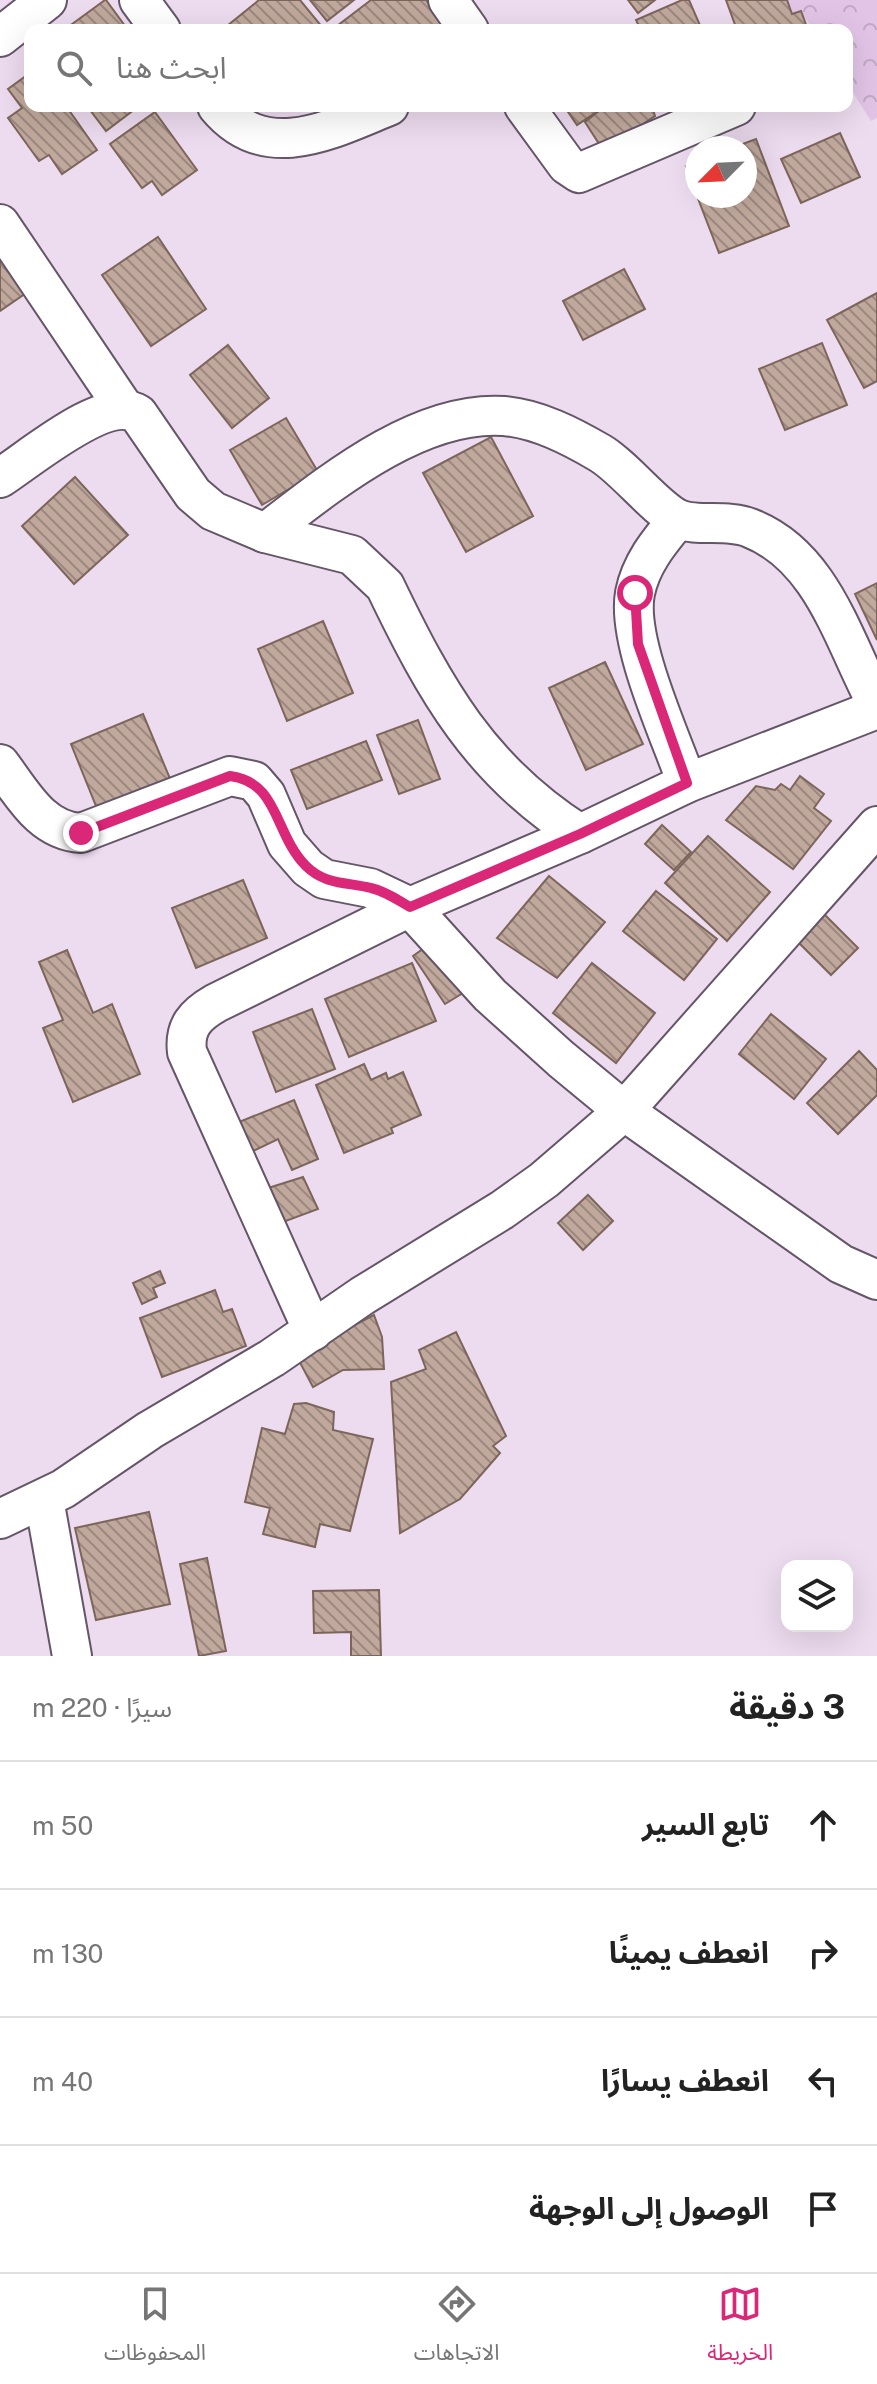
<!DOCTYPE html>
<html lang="ar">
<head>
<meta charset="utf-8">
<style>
  :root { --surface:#fff; --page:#f2f2f2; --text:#222; --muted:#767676; --line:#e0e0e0; --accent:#db2777 }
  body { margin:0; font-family:"Public Sans","Noto Sans Arabic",sans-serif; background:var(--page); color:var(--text); direction:rtl }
  .controls { position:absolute; right:24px; bottom:24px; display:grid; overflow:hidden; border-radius:16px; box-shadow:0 8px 32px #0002 }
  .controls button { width:72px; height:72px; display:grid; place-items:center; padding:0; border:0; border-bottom:2px solid var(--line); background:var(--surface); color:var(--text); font:40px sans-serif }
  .compass { position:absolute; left:685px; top:136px; width:72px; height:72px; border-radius:50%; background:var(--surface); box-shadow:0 8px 32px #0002; rotate:246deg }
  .stop { position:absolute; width:24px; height:24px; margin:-18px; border:6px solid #db2777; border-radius:50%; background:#fff }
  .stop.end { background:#db2777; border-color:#fff; box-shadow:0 2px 8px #0008 }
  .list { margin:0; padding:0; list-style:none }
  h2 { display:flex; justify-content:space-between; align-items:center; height:104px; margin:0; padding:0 32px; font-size:34px }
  h2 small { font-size:26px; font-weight:400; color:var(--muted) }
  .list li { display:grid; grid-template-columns:52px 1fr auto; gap:24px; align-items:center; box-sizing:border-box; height:128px; padding:0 32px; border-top:2px solid var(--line) }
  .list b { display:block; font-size:30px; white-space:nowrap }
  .list em { font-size:26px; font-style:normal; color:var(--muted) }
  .icon { flex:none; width:44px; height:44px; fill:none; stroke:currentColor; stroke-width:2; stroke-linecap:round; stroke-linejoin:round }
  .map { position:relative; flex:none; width:877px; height:1656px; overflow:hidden; direction:ltr }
  .search { position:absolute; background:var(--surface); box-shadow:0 8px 32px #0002; left:24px; right:24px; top:24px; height:88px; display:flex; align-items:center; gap:20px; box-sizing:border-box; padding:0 28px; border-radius:16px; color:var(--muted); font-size:30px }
  .sheet { height:616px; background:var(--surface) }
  nav { display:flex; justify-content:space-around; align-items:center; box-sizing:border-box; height:112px; border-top:2px solid var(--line); background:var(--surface); font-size:22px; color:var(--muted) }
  nav a { display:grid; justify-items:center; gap:4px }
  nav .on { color:var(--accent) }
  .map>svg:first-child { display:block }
  .forest { fill:url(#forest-crowns) }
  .building { fill:url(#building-back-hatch); stroke:#7c665b; stroke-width:2 }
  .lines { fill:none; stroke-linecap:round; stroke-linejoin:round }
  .minor-casing { stroke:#655667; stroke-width:42 }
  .minor { stroke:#fff; stroke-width:38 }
  .route { stroke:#db2777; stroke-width:10 }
</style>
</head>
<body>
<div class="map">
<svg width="877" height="1656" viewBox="0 0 877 1656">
  <defs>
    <pattern id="forest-crowns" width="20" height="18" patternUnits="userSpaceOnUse" patternTransform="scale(2)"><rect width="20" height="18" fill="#e2c4e7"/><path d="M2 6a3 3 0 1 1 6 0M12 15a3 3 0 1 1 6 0" fill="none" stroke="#c2a8c6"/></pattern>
    <pattern id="building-back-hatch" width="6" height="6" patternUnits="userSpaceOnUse" patternTransform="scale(2)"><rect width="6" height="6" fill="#c0a89c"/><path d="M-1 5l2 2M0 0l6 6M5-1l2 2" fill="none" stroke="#9c887f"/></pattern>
  </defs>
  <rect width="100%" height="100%" fill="#eddbef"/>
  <path class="forest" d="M787,0H877V118L871,121L847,83V30H813L801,11L792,14Z"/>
  <g class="building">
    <path d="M106,0L128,30H64L105,0Z"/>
    <path d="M259,0H300L323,28L222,30Z"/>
    <path d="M310,0H354L327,21Z"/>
    <path d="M371,0H426L448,30H340L337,26Z"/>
    <path d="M628,0H655L638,13Z"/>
    <path d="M682,0H689L702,30H641L636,20Z"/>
    <path d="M726,0H787L792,14L801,11L808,30H737Z"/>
    <path d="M30,73V106H66L97,150L62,174L49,155L39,161L8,118L22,108L8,89Z"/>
    <path d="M87,106H139L106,131Z"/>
    <path d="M564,106H652L655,116L603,150L585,122L604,107L577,125Z"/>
    <path d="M155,112L197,170L162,195L152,181L142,188L110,144Z"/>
    <path d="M840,133L860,177L801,203L781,159Z"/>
    <path d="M756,139L789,226L719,253L697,196H745V148H732Z"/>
    <path d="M697,162V196L686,166Z"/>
    <path d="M158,237L206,309L151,346L102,275Z"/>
    <path d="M0,241L32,289L0,311Z"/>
    <path d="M624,269L645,309L583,340L563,301Z"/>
    <path d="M877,293V381L864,388L827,320Z"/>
    <path d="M822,343L847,405L785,430L759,369Z"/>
    <path d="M228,345L269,398L232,428L190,375Z"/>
    <path d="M286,418L318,472L262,505L230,450Z"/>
    <path d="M491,437L533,516L466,552L423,473Z"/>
    <path d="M75,477L128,535L74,584L22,526Z"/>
    <path d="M877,583V640L855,594Z"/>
    <path d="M323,621L353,693L287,721L258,649Z"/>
    <path d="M605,662L643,744L586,770L549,688Z"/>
    <path d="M143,714L171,781L98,811L71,744Z"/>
    <path d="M418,720L440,779L399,794L377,735Z"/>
    <path d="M366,741L382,780L307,809L291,770Z"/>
    <path d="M800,776L824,794L814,808L831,821L793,869L726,820L756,786L775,790L781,784L790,790Z"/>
    <path d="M662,825L691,852L674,870L645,844Z"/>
    <path d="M708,836L770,892L727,941L665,883Z"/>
    <path d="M549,876L605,922L557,978L497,938Z"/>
    <path d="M243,880L267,938L196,968L172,908Z"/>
    <path d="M656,891L717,939L684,980L623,931Z"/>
    <path d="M823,913L858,948L831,975L796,940Z"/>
    <path d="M430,944L463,993L445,1004L413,956Z"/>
    <path d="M67,950L93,1013L112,1004L140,1074L73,1102L43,1028L63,1020L39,962Z"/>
    <path d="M412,963L436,1021L349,1057L325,999Z"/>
    <path d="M592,963L655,1013L616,1063L553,1013Z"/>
    <path d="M312,1009L335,1069L276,1092L253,1032Z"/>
    <path d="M771,1014L826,1059L794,1099L739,1054Z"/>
    <path d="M859,1051L877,1070V1095L838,1134L807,1103Z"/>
    <path d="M364,1064L371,1080L386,1073L388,1079L403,1072L421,1115L391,1128L393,1133L344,1153L316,1085Z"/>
    <path d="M294,1100L318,1159L292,1170L278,1139L253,1151L239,1122Z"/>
    <path d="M303,1177L318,1209L275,1225L262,1190Z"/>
    <path d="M588,1195L613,1221L583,1250L558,1223Z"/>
    <path d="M160,1271L165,1283L153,1288L157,1297L142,1304L133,1283Z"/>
    <path d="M215,1290L223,1312L232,1309L246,1346L162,1377L140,1318Z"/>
    <path d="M374,1315L382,1337L384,1369L343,1370L313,1387L296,1355Z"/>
    <path d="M456,1332L506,1436L493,1446L500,1453L460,1499L400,1533L391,1382L426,1369L419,1350Z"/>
    <path d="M306,1403L334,1412L333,1430L373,1439L350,1531L320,1524L315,1547L263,1534L270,1508L245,1502L262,1428L285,1434L294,1404Z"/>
    <path d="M149,1512L170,1604L96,1620L75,1528Z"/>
    <path d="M207,1558L226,1651L199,1656L180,1564Z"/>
    <path d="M379,1590L381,1656H351V1632L314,1633L313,1591Z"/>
  </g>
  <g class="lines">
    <defs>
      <g id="minor">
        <path d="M139,0L161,30"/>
        <path d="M448,0L469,30"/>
        <path d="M0,37L47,0"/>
        <path d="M217,106C266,165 332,129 389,106"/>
        <path d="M524,106L567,165L579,173L736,106"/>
        <path d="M0,224L124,408"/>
        <path d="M0,478C30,459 105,394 138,414L193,494L213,511L265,533L352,555L385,586C435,690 480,771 580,834"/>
        <path d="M678,519C659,542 641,563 635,593C626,641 670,735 687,783"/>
        <path d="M265,533C329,484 418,410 504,416C538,419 571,436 600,453C624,467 656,509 678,519C697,527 728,519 750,528C822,556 843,640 877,704"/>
        <path d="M0,764C22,793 41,831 81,833L230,776L254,781L266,795L287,844L308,868L324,879L370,888L410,907L490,995L561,1059L624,1111L841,1264L877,1280"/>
        <path d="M313,1331L187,1052C184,1027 195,1015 216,1003L410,907L580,834L687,783L877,709"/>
        <path d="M44,1499L72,1656"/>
        <path d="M0,1519L63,1489L150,1430L272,1358L362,1296L502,1210L544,1180L624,1111L877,826"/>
      </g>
    </defs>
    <use href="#minor" class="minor-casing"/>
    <use href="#minor" class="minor"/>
  </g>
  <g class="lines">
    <path class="route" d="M81,833L230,776C279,782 274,834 306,866C325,885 347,882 371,888C385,891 398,900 410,907L580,834L687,783L638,644L635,593"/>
  </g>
</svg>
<div class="controls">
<button><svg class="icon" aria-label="layers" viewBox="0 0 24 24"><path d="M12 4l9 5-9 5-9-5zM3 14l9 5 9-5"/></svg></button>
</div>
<svg class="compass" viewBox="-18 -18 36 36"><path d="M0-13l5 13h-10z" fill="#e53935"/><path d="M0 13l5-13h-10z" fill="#767676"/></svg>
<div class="stop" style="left:635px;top:593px"></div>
<div class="stop end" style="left:81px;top:833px"></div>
<div class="search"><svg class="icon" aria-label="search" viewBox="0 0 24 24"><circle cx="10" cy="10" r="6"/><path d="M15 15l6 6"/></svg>ابحث هنا</div>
</div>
<section class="sheet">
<h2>3 دقيقة<small>سيرًا · 220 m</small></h2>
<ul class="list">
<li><svg class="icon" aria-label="ahead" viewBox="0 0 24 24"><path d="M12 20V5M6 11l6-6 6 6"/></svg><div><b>تابع السير</b></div><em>50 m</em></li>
<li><svg class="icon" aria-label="right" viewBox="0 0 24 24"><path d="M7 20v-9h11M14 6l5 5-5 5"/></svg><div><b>انعطف يمينًا</b></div><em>130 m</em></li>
<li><svg class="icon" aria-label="left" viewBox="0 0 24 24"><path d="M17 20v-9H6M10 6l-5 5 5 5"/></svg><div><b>انعطف يسارًا</b></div><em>40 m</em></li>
<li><svg class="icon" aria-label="arrive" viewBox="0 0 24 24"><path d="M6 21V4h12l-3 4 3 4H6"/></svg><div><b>الوصول إلى الوجهة</b></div></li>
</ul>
</section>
<nav>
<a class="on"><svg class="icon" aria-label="map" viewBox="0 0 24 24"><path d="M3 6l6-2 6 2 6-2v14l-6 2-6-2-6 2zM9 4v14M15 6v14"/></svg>الخريطة</a>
<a><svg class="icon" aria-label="directions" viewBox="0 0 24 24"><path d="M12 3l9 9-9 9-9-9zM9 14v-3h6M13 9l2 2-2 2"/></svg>الاتجاهات</a>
<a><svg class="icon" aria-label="saved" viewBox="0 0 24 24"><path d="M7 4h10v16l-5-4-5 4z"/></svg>المحفوظات</a>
</nav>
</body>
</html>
